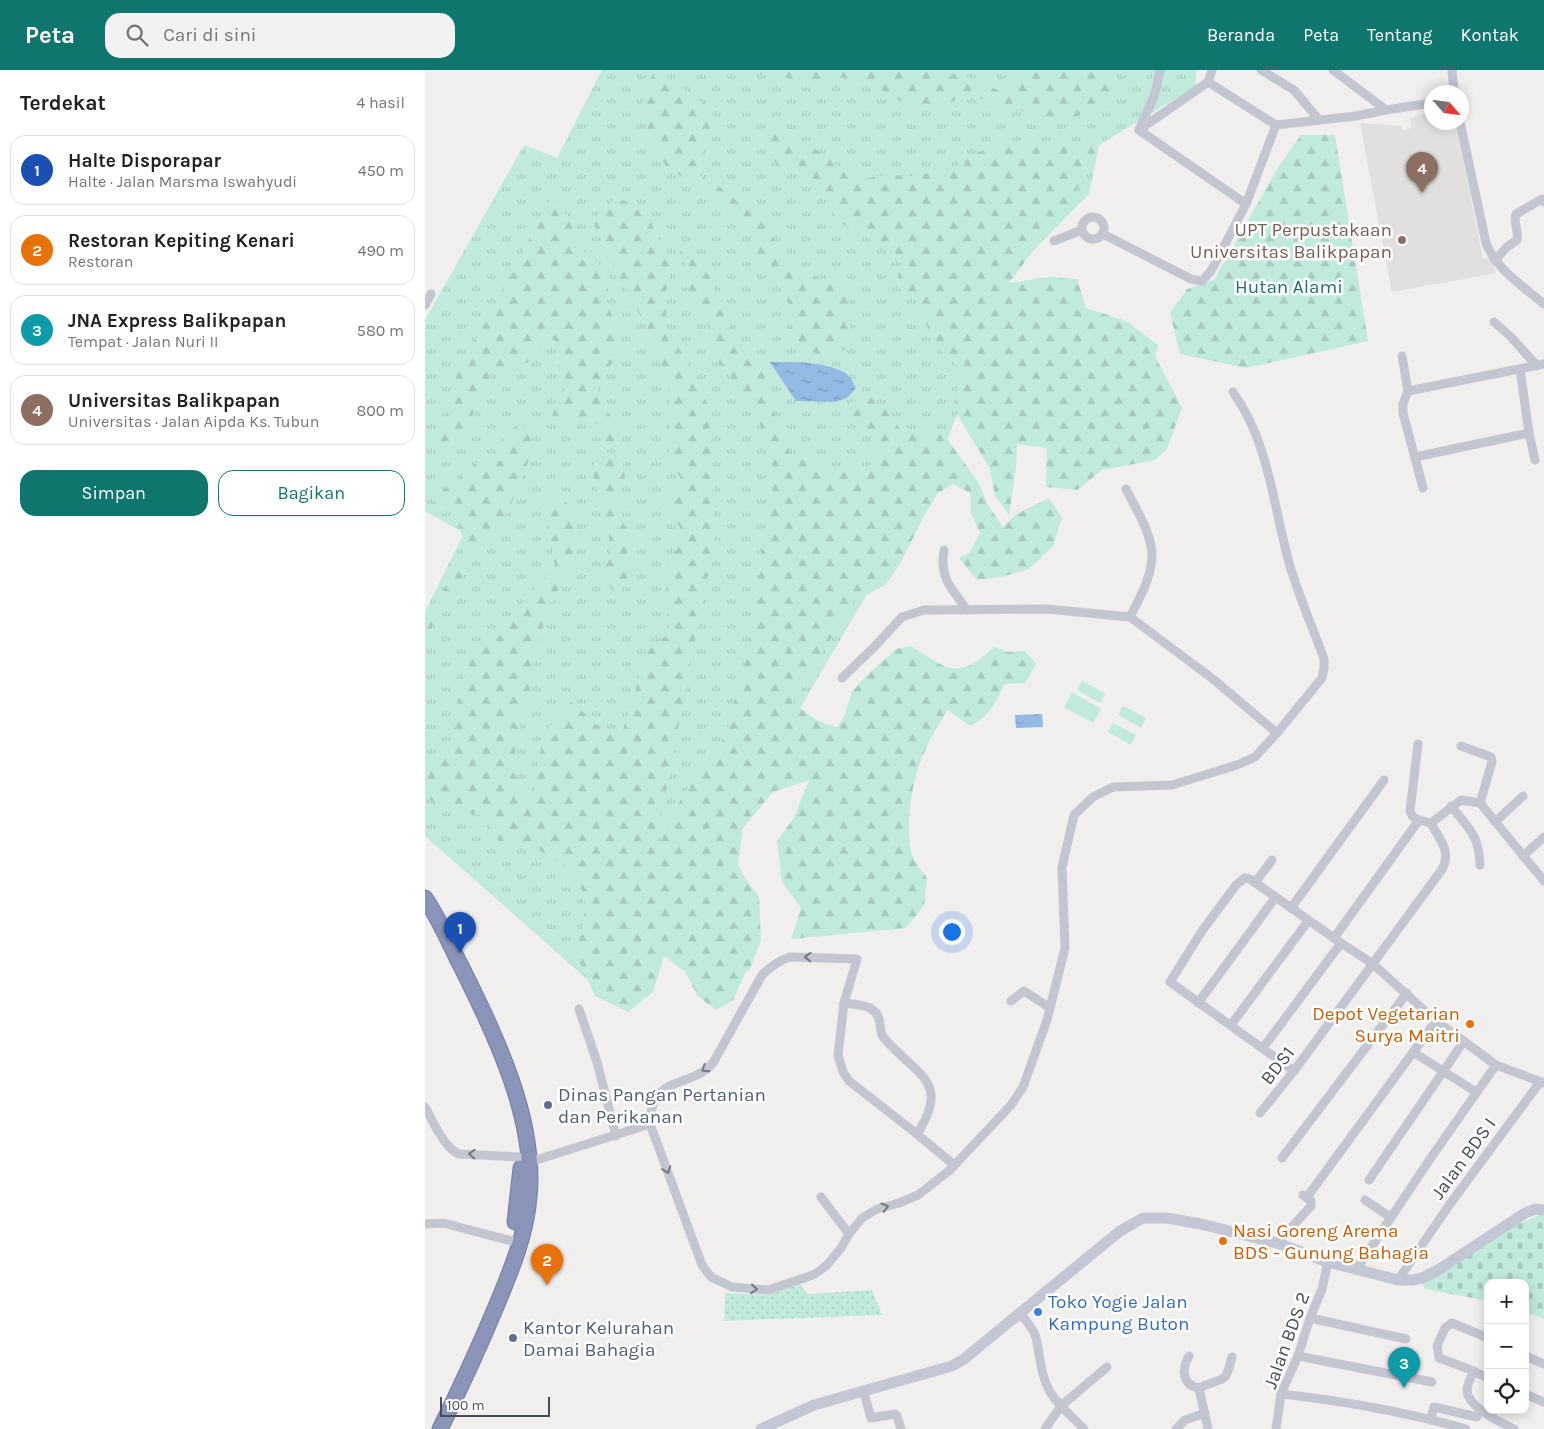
<!DOCTYPE html>
<html lang="id">
<head>
<meta charset="utf-8">
<style>
  :root { --surface:#fff; --page:#f2f2f2; --text:#202124; --muted:#757577; --line:#e0e0e0; --accent:#0f766e }
  body { margin:0; font-family:Karla,sans-serif; background:var(--page); color:var(--text) }
  .controls { position:absolute; right:15px; bottom:15px; display:grid; overflow:hidden; border-radius:10px; box-shadow:0 2px 12px #0003 }
  .controls button { width:45px; height:45px; display:grid; place-items:center; padding:0; border:0; border-bottom:1px solid var(--line); background:var(--surface); color:var(--text); font:25px sans-serif }
  .compass { position:absolute; left:999px; top:15px; width:45px; height:45px; border-radius:50%; background:var(--surface); box-shadow:0 2px 12px #0003; rotate:118deg }
  .scale { position:absolute; left:15px; bottom:12px; width:110px; box-sizing:border-box; padding-left:5px; border:2px solid #484c59; border-top:0; font-size:14px; line-height:18px; white-space:nowrap; color:#484c59; -webkit-text-stroke:4px #fff; paint-order:stroke }
  .you { position:absolute; left:526px; top:861px; width:18px; height:18px; margin:-12px; border:4px solid #fff; border-radius:50%; background:#1a73e8; box-shadow:0 0 0 8px #1a73e833 }
  .badge { display:grid; place-items:center; width:32px; height:32px; border-radius:50%; background:var(--accent); color:#fff; font-size:16px; font-weight:700 }
  .pin { position:absolute; translate:-50% -41px; filter:drop-shadow(0 1px 2px #0008) }
  .pin::after { content:''; position:absolute; top:26px; width:18px; height:15px; background:inherit; clip-path:polygon(0 0,100% 0,50% 100%) }
  .list { margin:0; padding:0; list-style:none }
  h2 { display:flex; justify-content:space-between; align-items:center; height:65px; margin:0; padding:0 20px; font-size:21px }
  h2 small { font-size:16px; font-weight:400; color:var(--muted) }
  .list li { display:grid; grid-template-columns:32px 1fr auto; gap:15px; align-items:center; box-sizing:border-box; height:70px; margin:0 10px 10px; padding:0 10px; border:1px solid var(--line); border-radius:15px }
  .list b { display:block; font-size:19px; white-space:nowrap }
  .list p { margin:0; font-size:16px; white-space:nowrap; color:var(--muted) }
  .list em { font-size:16px; font-style:normal; color:var(--muted) }
  .actions { display:flex; gap:10px; padding:15px 20px }
  .actions a { flex:1; padding:11px 0; border:1px solid var(--accent); border-radius:15px; text-align:center; font-size:18px; color:var(--accent) }
  .actions .main { background:var(--accent); color:#fff }
  .icon { flex:none; width:28px; height:28px; fill:none; stroke:currentColor; stroke-width:2; stroke-linecap:round; stroke-linejoin:round }
  .map { position:relative; flex:none; width:1119px; height:1359px; overflow:hidden }
  header { display:flex; align-items:center; gap:30px; box-sizing:border-box; height:70px; padding:0 25px; background:var(--accent); color:#fff }
  header strong { font-size:24px }
  nav { display:flex; gap:28px; margin-inline-start:auto; font-size:18px }
  .search { width:350px; height:45px; background:var(--page); display:flex; align-items:center; gap:12px; box-sizing:border-box; padding:0 18px; border-radius:15px; color:var(--muted); font-size:19px }
  main { display:flex }
  aside { flex:1; background:var(--surface) }
  .map>svg:first-child { display:block }
  .education { fill:#e1e0df }
  .grass { fill:url(#grass-tufts) }
  .forest { fill:url(#forest-firs) }
  .cemetery { fill:url(#cemetery-stones) }
  .park { fill:url(#park-dots) }
  .garden { fill:#c0eadc }
  .water { fill:url(#water-ripples) }
  .lines { fill:none; stroke-linecap:round; stroke-linejoin:round }
  .highway-casing { stroke:#767ea3; stroke-width:17 }
  .street { stroke:#c3c6d1; stroke-width:9 }
  .secondary { stroke:#c2c6d5; stroke-width:11 }
  .highway { stroke:#8a93b8; stroke-width:15 }
  .oneway { stroke:#737783 }
  .education-dot { fill:#8d6e63; stroke:#fff; stroke-width:2 }
  .food-dot { fill:#e8710a; stroke:#fff; stroke-width:2 }
  .service-dot { fill:#5c6f8a; stroke:#fff; stroke-width:2 }
  .shop-dot { fill:#3f7fe0; stroke:#fff; stroke-width:2 }
  .labels { text-anchor:middle; stroke-width:5; stroke-linejoin:round; paint-order:stroke }
  .education-label { font-size:19px; fill:#785e54; stroke:#fff; text-anchor:end }
  .park-label { font-size:19px; fill:#207362; stroke:#fff }
  .food-label { font-size:19px; fill:#c56008; stroke:#fff; text-anchor:end }
  .street-label { font-size:19px; fill:#484c59; stroke:#fff }
  .service-label { font-size:19px; fill:#4e5e75; stroke:#fff; text-anchor:start }
  .shop-label { font-size:19px; fill:#366cbe; stroke:#fff; text-anchor:start }
</style>
</head>
<body>
<header>
<strong>Peta</strong>
<div class="search"><svg class="icon" aria-label="search" viewBox="0 0 24 24"><circle cx="10" cy="10" r="6"/><path d="M15 15l6 6"/></svg>Cari di sini</div>
<nav><a>Beranda</a><a>Peta</a><a>Tentang</a><a>Kontak</a></nav>
</header>
<main>
<aside>
<h2>Terdekat<small>4 hasil</small></h2>
<ul class="list">
<li><span class="badge" style="background:#1a4fb4">1</span><div><b>Halte Disporapar</b><p>Halte · Jalan Marsma Iswahyudi</p></div><em>450 m</em></li>
<li><span class="badge" style="background:#e8710a">2</span><div><b>Restoran Kepiting Kenari</b><p>Restoran</p></div><em>490 m</em></li>
<li><span class="badge" style="background:#0f9aa8">3</span><div><b>JNA Express Balikpapan</b><p>Tempat · Jalan Nuri II</p></div><em>580 m</em></li>
<li><span class="badge" style="background:#8d6e63">4</span><div><b>Universitas Balikpapan</b><p>Universitas · Jalan Aipda Ks. Tubun</p></div><em>800 m</em></li>
</ul>
<div class="actions"><a class="main">Simpan</a><a>Bagikan</a></div>
</aside>
<div class="map">
<svg width="1119" height="1359" viewBox="0 0 1119 1359">
  <defs>
    <pattern id="grass-tufts" width="24" height="20" patternUnits="userSpaceOnUse" patternTransform="scale(1.25)"><rect width="24" height="20" fill="#c0eadc"/><path d="M3 7l-1-3M5 7V3M7 7l1-3M15 17l-1-3M17 17v-4M19 17l1-3" fill="none" stroke="#a6cabf"/></pattern>
    <pattern id="forest-firs" width="22" height="20" patternUnits="userSpaceOnUse" patternTransform="scale(1.25)"><rect width="22" height="20" fill="#c0eadc"/><path d="M5 1l3.5 6h-7zM16 11l3.5 6h-7z" fill="#a6cabf"/></pattern>
    <pattern id="cemetery-stones" width="16" height="16" patternUnits="userSpaceOnUse" patternTransform="scale(1.25)"><rect width="16" height="16" fill="#c0eadc"/><path d="M2 7V4a2 2 0 0 1 4 0v3zM10 15v-3a2 2 0 0 1 4 0v3z" fill="#a6cabf"/></pattern>
    <pattern id="park-dots" width="8" height="8" patternUnits="userSpaceOnUse" patternTransform="scale(1.25)"><rect width="8" height="8" fill="#c0eadc"/><path d="M2 2h.1M6 6h.1" fill="none" stroke="#a6cabf" stroke-width="1.8" stroke-linecap="round"/></pattern>
    <pattern id="water-ripples" width="26" height="14" patternUnits="userSpaceOnUse" patternTransform="scale(1.25)"><rect width="26" height="14" fill="#92bae2"/><path d="M2 4q2-2 4 0t4 0M15 11q2-2 4 0t4 0" fill="none" stroke="#7999ba"/></pattern>
  </defs>
  <rect width="100%" height="100%" fill="#f0efee"/>
  <path class="education" d="M1006,42V52L1031,53L1058,189L1067,187L1071,203L967,222L935,53L976,56L978,60L986,58L985,48Z"/>
  <path class="grass" d="M177,0H771V16L674,75L664,124L588,201L501,424L197,940L0,766V542L39,463L0,441V250L99,75L132,88Z"/>
  <g class="forest">
    <path d="M230,0H233L283,36L290,47L276,74L280,97L273,104L295,117L346,160L357,190L423,223L426,264L423,277L403,288L377,278L365,254L361,213L342,199L332,183L329,162L295,129L276,120L241,96L222,68L217,25Z"/>
    <path d="M327,0H509L543,7L575,21L589,13L592,0H674L686,14L690,24L647,49L627,47L584,38L545,25L518,35H482L444,13L411,7L384,12L328,2Z"/>
    <path d="M335,63L359,64L395,82L414,97L437,109L462,105L486,106L527,100L542,86L581,73L630,72L674,75L649,126L584,213L624,207L652,209L661,238L701,251L733,275L730,286L757,338L742,379L730,390L677,400L652,420L621,417L622,378L592,374L591,397L584,445L570,426L565,399L532,344L530,332L533,315V297L510,275L491,230L476,221L473,205L476,191L467,178L428,162L413,150L397,124L377,107L352,95Z"/>
    <path d="M876,65H910L943,271L821,298L755,284L745,243L762,219L789,210L854,96Z"/>
    <path d="M128,124L132,138L142,145L149,155L145,172C162,182 173,191 185,208L181,228L195,269L189,290L178,307L172,323L194,361L187,377L174,367L176,356L163,348L126,354L128,341L141,328L133,297L136,274L127,269L111,281L102,293L67,301L53,328L40,364L19,382L12,367L26,336L33,298L60,253Z"/>
    <path d="M191,128L218,137L248,197L240,223L242,259L261,290L282,333L288,371L289,480L279,523L230,780L258,725L302,663L333,532L335,490L349,420V400L327,327L316,318L295,295L280,246L266,221L255,182L261,171L281,194L298,242L324,286L339,294L351,349L367,387L432,404L452,389L448,368L431,353L418,336L443,326L459,337L478,363L515,359L553,412L563,435L578,457L590,445L624,428L637,448L628,476L604,499L580,506L552,510L534,488L544,483L555,463L546,443L545,423L528,414L513,423L500,444L475,494L461,514L429,532L385,602L364,628C377,641 393,654 412,657L419,647L427,622L440,607L471,579L486,576C523,600 533,611 569,577L582,582L600,581L611,594L600,613L580,614C570,633 565,646 545,656L523,640C498,677 485,710 484,755C484,766 484,780 489,789C492,796 498,802 502,808L499,836L481,858L366,869L376,838L357,812L352,771L369,748L384,710L348,722L318,758L313,795L320,808L334,827L336,870L325,899L320,903L308,930L291,940L273,926L260,902L239,886L228,922L203,942L170,926L151,884L161,837L154,809L140,796L112,779L74,772L59,745L30,742L0,728V698L16,690L26,671L30,645L43,591L80,561L85,550L106,522L130,498L121,434L125,420L134,429L142,433L149,448L148,489L122,544L109,589L107,611L92,665L88,701L108,741L107,730L112,708L118,665L147,631L170,654L196,665L208,631L220,583L244,563L241,532L242,499L257,467V460L234,428L260,416L243,387L245,353L243,314L225,264L193,205L167,150Z"/>
    <path d="M95,354C102,360 106,363 107,372C109,387 79,454 68,465C65,468 59,470 55,473L7,557L0,578V558L40,477L32,445L7,433L22,416L35,407L51,393L77,391C78,367 72,367 95,354Z"/>
    <path d="M182,382L197,388L200,407L194,431L198,453L205,462L206,505L194,514L189,523L181,509L180,489L186,485L185,472L167,401L171,386Z"/>
  </g>
  <path class="cemetery" d="M1115,1145H1119V1249L1100,1241V1213H1063V1231L1000,1219L998,1214L1005,1208L1088,1156Z"/>
  <path class="park" d="M375,1214L382,1224L447,1220L457,1245L299,1251L300,1223L342,1225Z"/>
  <g class="garden">
    <path d="M657,611L680,624L675,633L652,620Z"/>
    <path d="M647,622L676,639L668,653L639,637Z"/>
    <path d="M698,636L721,648L716,658L693,645Z"/>
    <path d="M688,653L711,665L706,675L683,662Z"/>
  </g>
  <g class="water">
    <path d="M345,292C366,292 409,291 425,307C427,310 429,315 431,318L422,328L409,332L371,331Z"/>
    <path d="M617,644L618,657L591,658L590,645Z"/>
  </g>
  <g class="lines">
    <defs>
      <g id="highway">
        <path d="M0,828C15,850 25,875 37,898C70,965 112,1050 104,1127C101,1164 87,1198 73,1232C55,1275 36,1317 15,1359"/>
        <path d="M90,1152L96,1098"/>
      </g>
    </defs>
    <use href="#highway" class="highway-casing"/>
    <g class="street">
      <path d="M836,0L869,20L894,50"/>
      <path d="M908,0L961,40"/>
      <path d="M1027,0L1029,22"/>
      <path d="M783,12L851,55"/>
      <path d="M1035,52L1061,173C1071,199 1099,217 1119,234"/>
      <path d="M714,60L821,134"/>
      <path d="M714,60L783,12L787,0"/>
      <path d="M714,60L730,24L735,0"/>
      <circle cx="668" cy="158" r="11"/>
      <path d="M678,164L766,209L777,211L786,201L821,134L851,55L931,46L961,40L1006,33"/>
      <path d="M629,171L657,160"/>
      <path d="M1070,190L1082,177L1092,170C1094,161 1088,152 1091,144L1117,129L1119,132"/>
      <path d="M0,235L6,224"/>
      <path d="M1069,252L1086,267L1112,296"/>
      <path d="M977,286L983,321L978,334V343L998,418"/>
      <path d="M983,321L1119,294"/>
      <path d="M1104,363L1110,390"/>
      <path d="M990,387L1104,363L1095,299"/>
      <path d="M701,419C710,437 722,456 726,476C731,499 715,528 705,547"/>
      <path d="M519,480C514,509 527,518 542,540"/>
      <path d="M417,608L449,577L477,547L499,540L623,539L694,546L705,547L788,609L852,663"/>
      <path d="M993,674L985,741L988,747L994,750"/>
      <path d="M1036,676L1066,687L1067,692L1055,733L1119,811"/>
      <path d="M1026,736C1044,759 1054,765 1055,795"/>
      <path d="M1070,752L1098,726"/>
      <path d="M1006,753L1036,730L1055,733"/>
      <path d="M1098,786L1119,767"/>
      <path d="M830,813L847,790"/>
      <path d="M866,838L959,710"/>
      <path d="M586,931L599,921L625,938"/>
      <path d="M419,933L432,889L365,887C353,891 346,896 337,905L288,993C264,1020 226,1003 225,1054L277,1195L286,1207L307,1217L343,1220L379,1208L390,1204L402,1195L416,1178L424,1164L437,1148L452,1139L474,1133L493,1125L525,1100L586,1035L598,1017L622,950L640,878L637,797L649,745L668,727L688,717L747,715L812,695L830,687L852,663L897,608L899,598V589C888,558 874,527 865,496C848,437 845,374 808,322"/>
      <path d="M773,933L850,828"/>
      <path d="M154,939L172,992L191,1066"/>
      <path d="M806,955L883,851"/>
      <path d="M838,978L916,873"/>
      <path d="M988,982L1051,1022"/>
      <path d="M869,1001L745,912L777,861L811,815L820,808L825,809L916,873L948,894L1011,951L1071,995L1119,1013"/>
      <path d="M0,1037C8,1051 19,1078 34,1084L95,1087"/>
      <path d="M835,1043L869,1001L1018,798C1026,780 1014,769 1006,753L994,750L909,868"/>
      <path d="M492,1064C527,1010 490,1005 459,968C455,964 456,960 455,954C453,934 434,935 419,933L413,985L418,1002L424,1011L492,1064L529,1095"/>
      <path d="M857,1088L982,923"/>
      <path d="M105,1092L225,1054"/>
      <path d="M944,1110L1039,971"/>
      <path d="M885,1123L1011,951"/>
      <path d="M396,1127L424,1164"/>
      <path d="M940,1130L965,1147"/>
      <path d="M0,1154L18,1153L87,1171"/>
      <path d="M852,1173L886,1136V1131L878,1125"/>
      <path d="M931,1200L1005,1089L1071,995"/>
      <path d="M973,1210L1025,1134L1115,1012"/>
      <path d="M595,1242C600,1251 609,1258 611,1268C615,1284 615,1303 623,1318C629,1332 648,1347 659,1359"/>
      <path d="M885,1248L981,1269"/>
      <path d="M1063,1268L1027,1253L1020,1258L1012,1276L1014,1288L1044,1299L1063,1308"/>
      <path d="M764,1286C757,1298 756,1315 774,1318L783,1359"/>
      <path d="M873,1286L1007,1312"/>
      <path d="M1100,1286L1119,1294"/>
      <path d="M1049,1301C1046,1307 1042,1314 1042,1320C1042,1337 1075,1352 1089,1359"/>
      <path d="M774,1318C798,1306 800,1317 807,1287"/>
      <path d="M438,1320L446,1348L470,1344L472,1346L476,1359"/>
      <path d="M856,1324C919,1331 981,1342 1041,1359"/>
      <path d="M1100,1324L1119,1332"/>
      <path d="M1005,1350L1009,1337L1052,1347"/>
      <path d="M620,1359L636,1336L682,1297"/>
      <path d="M751,1359L760,1350L780,1343"/>
      <path d="M851,1359L856,1324L873,1286L885,1248L897,1219L903,1192"/>
    </g>
    <path class="secondary" d="M336,1359L389,1335L527,1296L539,1289L695,1161L718,1148H742L776,1154L852,1173L903,1192L973,1210H987L997,1208L1013,1200L1100,1143L1110,1139L1119,1140"/>
    <use href="#highway" class="highway"/>
  </g>
  <defs><path id="oneway-chevron" d="M-2-3.5L2.5 0L-2 3.5" fill="none" stroke-width="1.6" stroke-linecap="round" stroke-linejoin="round" transform="scale(1.25)"/></defs>
  <g class="oneway">
    <use href="#oneway-chevron" transform="translate(383 887) rotate(-178)"/>
    <use href="#oneway-chevron" transform="translate(280 999) rotate(146)"/>
    <use href="#oneway-chevron" transform="translate(47 1084) rotate(-177)"/>
    <use href="#oneway-chevron" transform="translate(242 1100) rotate(70)"/>
    <use href="#oneway-chevron" transform="translate(460 1137) rotate(-15)"/>
    <use href="#oneway-chevron" transform="translate(329 1219) rotate(5)"/>
  </g>
  <circle class="education-dot" cx="977" cy="170" r="5"/>
  <g class="food-dot">
    <circle cx="1045" cy="954" r="5"/>
    <circle cx="798" cy="1171" r="5"/>
  </g>
  <g class="service-dot">
    <circle cx="123" cy="1035" r="5"/>
    <circle cx="88" cy="1268" r="5"/>
  </g>
  <circle class="shop-dot" cx="613" cy="1242" r="5"/>
  <g class="labels">
    <g class="education-label">
      <text x="967" y="166">UPT Perpustakaan<tspan x="967" dy="22">Universitas Balikpapan</tspan></text>
    </g>
    <g class="park-label">
      <text x="864" y="223">Hutan Alami</text>
    </g>
    <g class="food-label">
      <text x="1035" y="950">Depot Vegetarian<tspan x="1035" dy="22">Surya Maitri</tspan></text>
      <text x="808" y="1167" text-anchor="start">Nasi Goreng Arema<tspan x="808" dy="22">BDS - Gunung Bahagia</tspan></text>
    </g>
    <g class="street-label">
      <text transform="translate(852 995) rotate(-52)" y="7">BDS1</text>
      <text transform="translate(1038 1088) rotate(-54)" y="7">Jalan BDS I</text>
      <text transform="translate(861 1270) rotate(-70)" y="7">Jalan BDS 2</text>
    </g>
    <g class="service-label">
      <text x="133" y="1031">Dinas Pangan Pertanian<tspan x="133" dy="22">dan Perikanan</tspan></text>
      <text x="98" y="1264">Kantor Kelurahan<tspan x="98" dy="22">Damai Bahagia</tspan></text>
    </g>
    <g class="shop-label">
      <text x="623" y="1238">Toko Yogie Jalan<tspan x="623" dy="22">Kampung Buton</tspan></text>
    </g>
  </g>
</svg>
<div class="controls">
<button>+</button>
<button>−</button>
<button><svg class="icon" aria-label="locate" viewBox="0 0 24 24"><circle cx="12" cy="12" r="6"/><path d="M12 2v4M12 18v4M2 12h4M18 12h4"/></svg></button>
</div>
<svg class="compass" viewBox="-18 -18 36 36"><path d="M0-13l5 13h-10z" fill="#e53935"/><path d="M0 13l5-13h-10z" fill="#757577"/></svg>
<div class="scale">100 m</div>
<div class="you"></div>
<div class="pin badge" style="left:35px;top:883px;background:#1a4fb4">1</div>
<div class="pin badge" style="left:122px;top:1215px;background:#e8710a">2</div>
<div class="pin badge" style="left:979px;top:1318px;background:#0f9aa8">3</div>
<div class="pin badge" style="left:997px;top:123px;background:#8d6e63">4</div>
</div>
</main>
</body>
</html>
